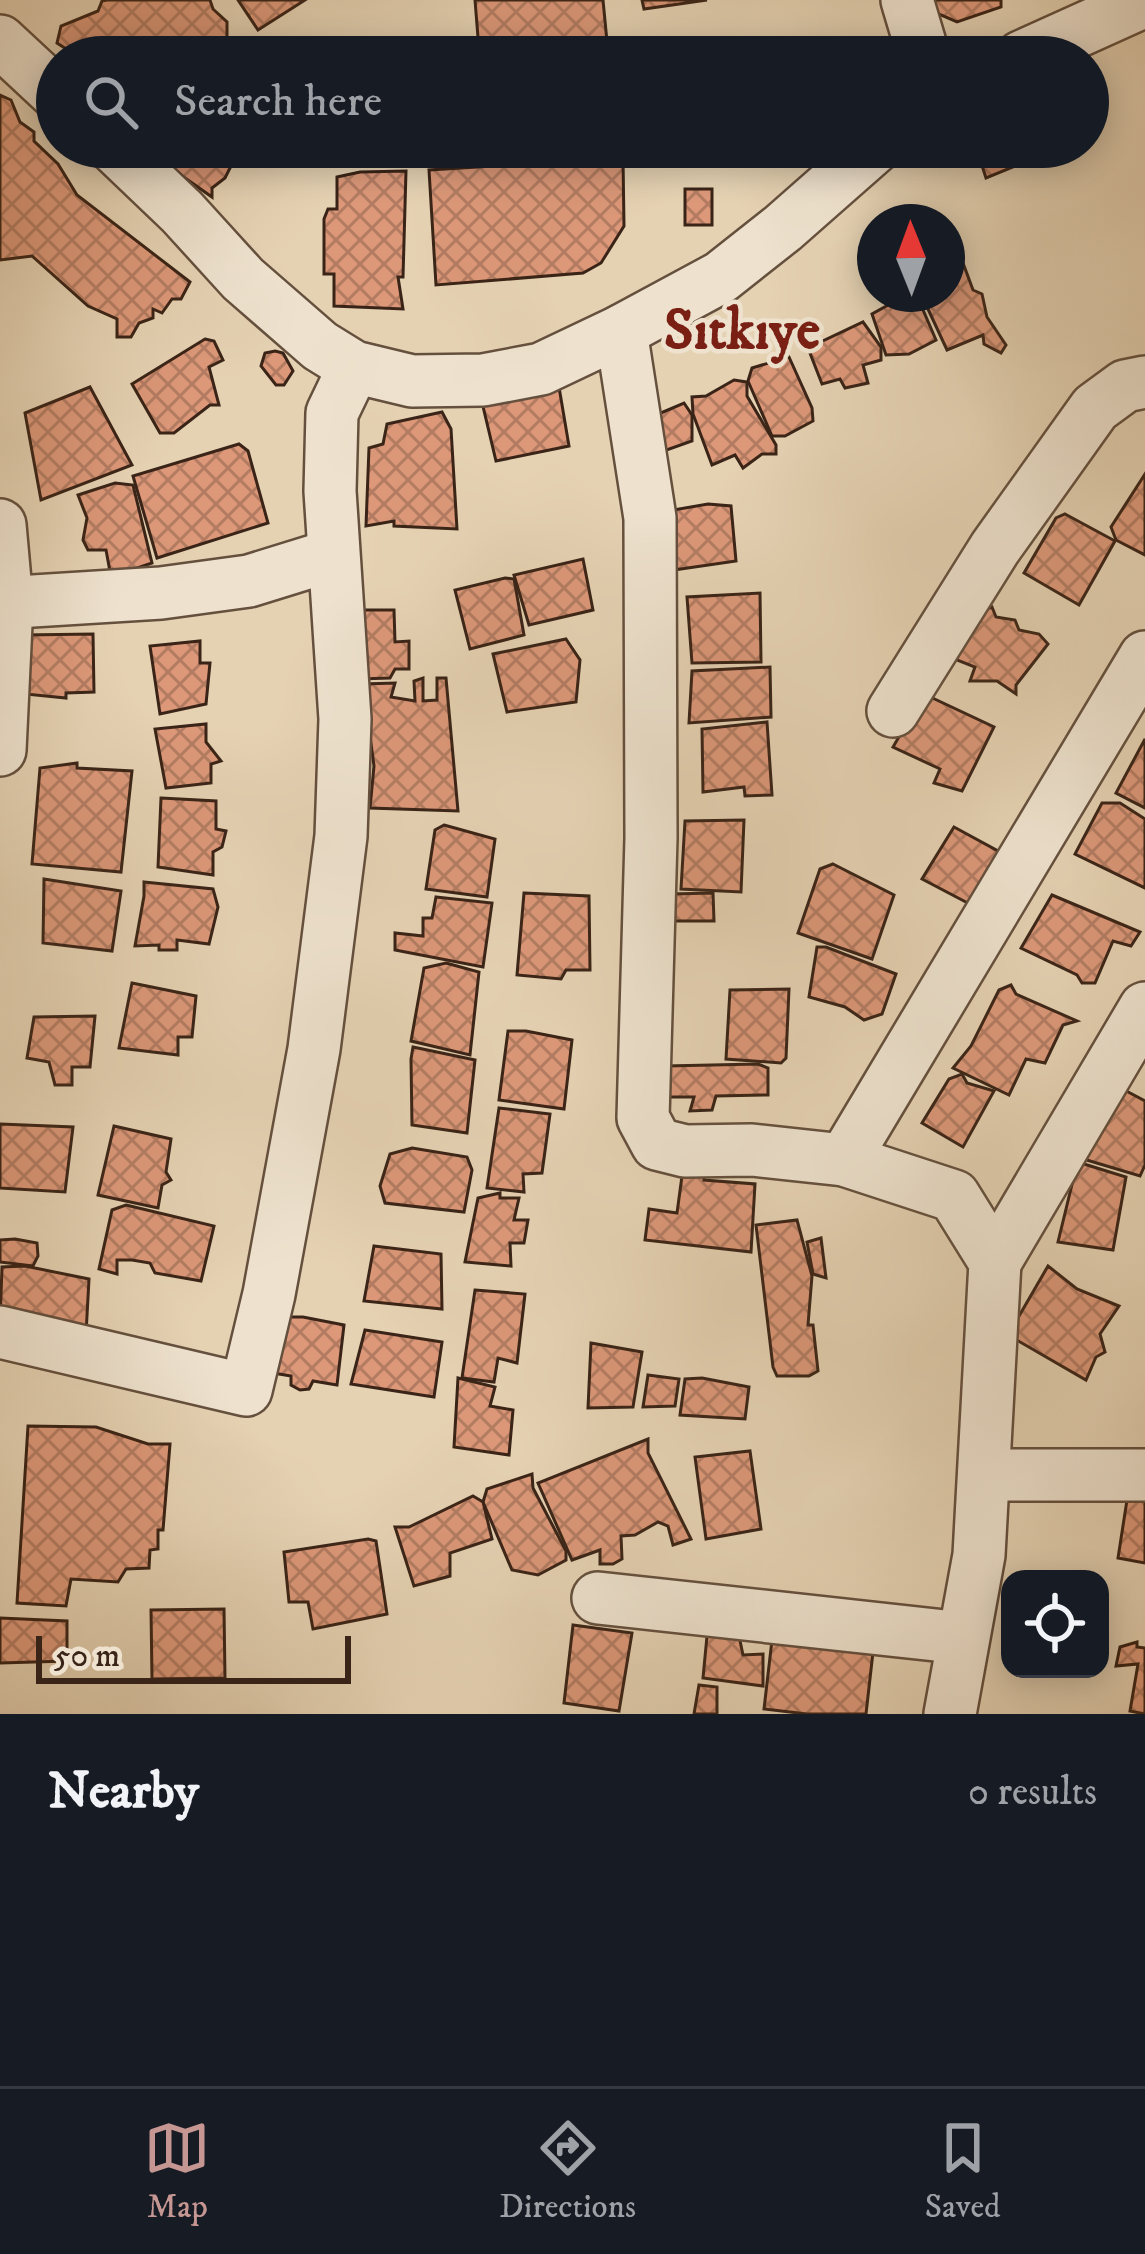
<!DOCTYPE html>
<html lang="en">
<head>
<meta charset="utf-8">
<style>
  :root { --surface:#171b24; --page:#20242c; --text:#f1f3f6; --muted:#9ea1a6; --line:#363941; --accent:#c59692 }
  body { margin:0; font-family:"IM FELL DW Pica",serif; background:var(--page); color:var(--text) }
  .controls { position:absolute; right:36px; bottom:36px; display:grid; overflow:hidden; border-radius:24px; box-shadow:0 6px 30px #0003 }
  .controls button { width:108px; height:108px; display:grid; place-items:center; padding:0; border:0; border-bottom:3px solid var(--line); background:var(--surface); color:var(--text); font:60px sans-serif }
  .compass { position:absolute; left:857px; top:204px; width:108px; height:108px; border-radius:50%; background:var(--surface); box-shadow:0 6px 30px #0003; rotate:359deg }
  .scale { position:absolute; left:36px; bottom:30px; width:315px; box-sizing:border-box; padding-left:12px; border:6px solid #3a2417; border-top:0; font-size:33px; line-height:42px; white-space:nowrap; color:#3a2417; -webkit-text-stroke:9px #eee2ce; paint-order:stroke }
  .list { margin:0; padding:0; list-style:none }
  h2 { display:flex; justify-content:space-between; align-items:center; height:156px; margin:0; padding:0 48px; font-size:51px }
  h2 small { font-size:39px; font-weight:400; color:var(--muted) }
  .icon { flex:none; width:66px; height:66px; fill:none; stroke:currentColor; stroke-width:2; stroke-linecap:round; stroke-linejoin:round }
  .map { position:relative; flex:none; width:1145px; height:1714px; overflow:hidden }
  .search { position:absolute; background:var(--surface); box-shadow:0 6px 30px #0003; left:36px; right:36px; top:36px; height:132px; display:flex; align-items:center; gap:30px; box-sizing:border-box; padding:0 42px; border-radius:66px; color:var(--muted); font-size:45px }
  .sheet { height:372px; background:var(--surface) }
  nav { display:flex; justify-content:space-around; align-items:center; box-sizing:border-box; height:168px; border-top:3px solid var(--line); background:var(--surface); font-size:33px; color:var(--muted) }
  nav a { display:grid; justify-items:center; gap:6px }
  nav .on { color:var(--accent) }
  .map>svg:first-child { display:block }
  .building { fill:url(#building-cross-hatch); stroke:#3a2417; stroke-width:3 }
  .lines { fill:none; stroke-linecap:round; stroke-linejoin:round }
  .minor-casing { stroke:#65503e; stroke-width:56 }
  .minor { stroke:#eee2ce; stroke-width:51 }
  .labels { text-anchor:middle; stroke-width:9; stroke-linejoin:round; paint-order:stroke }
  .district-label { font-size:57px; font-weight:bold; fill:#7a1f14; stroke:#eee2ce }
</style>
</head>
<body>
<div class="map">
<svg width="1145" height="1714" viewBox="0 0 1145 1714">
  <defs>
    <pattern id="building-cross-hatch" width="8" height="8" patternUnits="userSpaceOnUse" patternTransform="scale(3)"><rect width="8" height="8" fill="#dc9879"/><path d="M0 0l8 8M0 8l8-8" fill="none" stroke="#b37c62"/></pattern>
  </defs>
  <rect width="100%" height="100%" fill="#e5d2b3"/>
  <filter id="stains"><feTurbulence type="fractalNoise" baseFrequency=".00167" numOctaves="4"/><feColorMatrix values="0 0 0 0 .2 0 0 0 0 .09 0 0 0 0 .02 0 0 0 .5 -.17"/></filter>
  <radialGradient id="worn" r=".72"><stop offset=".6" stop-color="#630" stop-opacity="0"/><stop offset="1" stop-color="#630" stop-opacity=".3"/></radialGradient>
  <g class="building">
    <path d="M107,0H210L213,9L227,22V40L199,57H71V52L57,43L61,26L98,11L102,1Z"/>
    <path d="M238,0H305L258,30Z"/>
    <path d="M475,0H603L608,52H631L633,57H407L479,50Z"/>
    <path d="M642,0H707L644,9Z"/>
    <path d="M925,0H1001V7L957,22L927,9Z"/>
    <path d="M0,95L11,100L20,122L34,132V141L58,164L77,195L190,282L181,299H172L162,313L153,309V318L139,323L131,337H117V319L88,306L32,256L0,260Z"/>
    <path d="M141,147H235L238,152L225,178L212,188V197Z"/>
    <path d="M976,147H1043L1045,154L986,178Z"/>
    <path d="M623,158L624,226L601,263L583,273L436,285L429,170Z"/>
    <path d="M406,171L403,277H398L403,309L334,306V274H324V219L328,209H337V177L360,172Z"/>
    <rect x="685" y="189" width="27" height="36"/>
    <path d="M963,263L973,290L982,294L987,317L1006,345L1001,353L984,344L983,335L947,350L921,294H947V267Z"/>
    <path d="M908,294L917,296L936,340L909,354L886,355L872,314Z"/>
    <path d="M863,322L881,347V360L863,365L868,383L845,388L840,379L822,384L808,348Z"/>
    <path d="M205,339L214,341L223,360L209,367L219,405H210L174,433H160L132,384Z"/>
    <path d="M275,351L283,353L293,371L284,385H276L261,366L265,353Z"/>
    <path d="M789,357L812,408L813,421L785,436H772L748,381L752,368Z"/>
    <path d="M734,380L747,382V396L776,445V454H762L743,468L735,455L712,465L693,414L692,397L706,396Z"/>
    <path d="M90,387L132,465L41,500L25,413Z"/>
    <path d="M559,387L569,446L496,461L481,398Z"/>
    <path d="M684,403L692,415V441L661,452L656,415Z"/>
    <path d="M442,412L451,429L457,529L394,526V521L366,526L369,448L383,444L387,424Z"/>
    <path d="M239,444L248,451L268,523L157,558L133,476Z"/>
    <path d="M1145,474V555L1116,540L1111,527Z"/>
    <path d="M115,483L133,485L152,563L111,577L106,550H88L83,540L87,518L78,495Z"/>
    <path d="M708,504L731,506L736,561L667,571L662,512Z"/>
    <path d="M1065,514L1115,541L1079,605L1024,573L1056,518Z"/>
    <path d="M583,559L593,610L529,625L514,575Z"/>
    <path d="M505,578L514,579L524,635L470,649L455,590Z"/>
    <path d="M760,593L761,662L692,663L687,597Z"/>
    <path d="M992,607L996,617L1015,620L1019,630L1039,634L1048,644L1016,685V694L997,681H970L975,667L952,658L979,612Z"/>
    <path d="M353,610H394L395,642L409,641V669H395L390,678L359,679Z"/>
    <path d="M93,634L94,692L66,693V698L25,694L24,635Z"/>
    <path d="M566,639L580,660L576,702L507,712L493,654Z"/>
    <path d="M200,641V663H210L206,704L160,714L150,646Z"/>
    <path d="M770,667L771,717L689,723L692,671Z"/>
    <path d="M423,678V701L437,700V678H446L458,811L370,808L374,766L363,684L395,683L391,697L415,701L414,681Z"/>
    <path d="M924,694L994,727L962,791L934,783L940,769L893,747Z"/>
    <path d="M767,722L772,795L745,796L744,787L703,792L702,729Z"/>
    <path d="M206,724V742L221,761L211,764V783L166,788L155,729Z"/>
    <path d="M1145,739V808L1116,793Z"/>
    <path d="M77,763V768L132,771L121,872L32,864L40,768Z"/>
    <path d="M161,798L216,801V829L226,831L222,847L213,852V875L158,867Z"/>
    <path d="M1102,803H1120L1145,819V888L1075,854Z"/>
    <path d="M744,820L741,892L681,889L685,821Z"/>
    <path d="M444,825L495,839L487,897L426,889L435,830Z"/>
    <path d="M954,827L1009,857L983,911L922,879Z"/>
    <path d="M833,864L894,895L872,959L798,933L820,869Z"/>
    <path d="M44,879L121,891L112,951L43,943Z"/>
    <path d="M144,882L213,889L218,907L209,944L177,940V950H159V945L135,946L144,896Z"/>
    <path d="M524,893L589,896L590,970H566L561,979L517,975Z"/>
    <path d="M713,893L714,921H673L672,894Z"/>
    <path d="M1052,895L1140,932L1131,946L1113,941L1095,983H1082L1077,975L1021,948Z"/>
    <path d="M436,897L492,903L483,967L395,950V933L423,936V918H432Z"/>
    <path d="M817,947H826L896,974L882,1014L864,1020L845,1007L809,997Z"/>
    <path d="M446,963L479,972L470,1055L411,1041L424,968Z"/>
    <path d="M132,983L196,996L192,1037H178V1055L119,1048Z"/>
    <path d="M1011,985L1016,994L1077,1021L1063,1025L1045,1063L1026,1059L1009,1095L953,1068L971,1046L999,990Z"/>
    <path d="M789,989L786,1058L781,1063L726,1059L730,990Z"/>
    <path d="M95,1016L90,1067H72V1085H55L49,1062L27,1058L34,1017Z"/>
    <path d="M508,1031H526L572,1040L564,1109L499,1100Z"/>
    <path d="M413,1047L475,1060L467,1133L412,1125L411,1059Z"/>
    <path d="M758,1064L768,1068V1095L716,1096L712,1110L690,1111L694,1097H667L666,1066Z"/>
    <path d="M962,1074L967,1083L994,1091L963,1147L922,1123L949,1079Z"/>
    <path d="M1115,1085L1145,1101V1165L1140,1176L1080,1158Z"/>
    <path d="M499,1108L550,1114L542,1173L523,1174L524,1192L487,1188Z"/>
    <path d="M0,1124L73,1127L65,1192L0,1188Z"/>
    <path d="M114,1126L171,1139L166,1172L171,1180L162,1185L158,1208L98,1195Z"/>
    <path d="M412,1148L467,1157L472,1170L464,1212L385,1203L380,1186L390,1154Z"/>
    <path d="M1084,1164L1126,1177L1113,1250L1058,1242L1076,1168Z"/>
    <path d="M704,1175V1180L755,1184L751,1252L645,1240L649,1209L677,1213L682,1176Z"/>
    <path d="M500,1193V1198H519L514,1220H528L524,1243H510L511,1266L465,1262L478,1198Z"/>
    <path d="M126,1205L214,1226L201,1281L155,1273L150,1263L132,1260H117V1274L99,1269L112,1210Z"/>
    <path d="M797,1220L812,1276L808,1325H813L818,1371L809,1376H777L773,1367L756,1225Z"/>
    <path d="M821,1238L826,1278L813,1274L807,1242Z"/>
    <path d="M15,1239L37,1243L38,1256L33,1266L0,1262V1240Z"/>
    <path d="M374,1246L441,1254L442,1309L364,1301Z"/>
    <path d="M25,1266L89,1279L86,1334L0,1323L2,1267Z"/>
    <path d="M1048,1266L1077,1289L1119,1306L1100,1334L1105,1352L1096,1357L1086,1380L1008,1335Z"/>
    <path d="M475,1290L525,1294L517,1363L498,1358L494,1382L462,1378Z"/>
    <path d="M276,1317H303L344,1325L337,1385L313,1381L309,1389L300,1390L291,1385V1376L267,1372Z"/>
    <path d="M365,1330L442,1342L434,1397L351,1384Z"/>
    <path d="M591,1343L642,1352L633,1407L588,1408Z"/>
    <path d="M648,1375L679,1379L675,1406L643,1407Z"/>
    <path d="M458,1378L495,1387L490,1406L513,1410L509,1455L454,1447Z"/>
    <path d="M702,1378L749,1387L745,1419L680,1415L685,1379Z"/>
    <path d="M28,1426L96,1427L148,1444H170L163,1530H158V1549L150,1550L149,1568L126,1569L118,1582L71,1579L66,1606L17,1603Z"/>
    <path d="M648,1439V1453L691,1539L673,1545L668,1526L658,1522L635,1535L621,1536L622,1559L613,1564H600V1550L572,1560L538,1483Z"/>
    <path d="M750,1451L761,1529L706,1539L695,1457Z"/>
    <path d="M532,1474L533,1488L566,1551V1560L538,1575L512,1570L483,1502L487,1489Z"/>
    <path d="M473,1496L483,1502L492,1539L450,1553V1576L414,1586L395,1527H409Z"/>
    <path d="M1135,1499L1145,1501V1563L1118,1558L1127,1500Z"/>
    <path d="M368,1539L376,1541L387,1614L313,1629L308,1602H289L284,1552Z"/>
    <path d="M224,1609L225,1678L152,1679L151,1610Z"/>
    <path d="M0,1618L67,1621V1661L0,1663Z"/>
    <path d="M573,1625L632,1633L619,1711L564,1703Z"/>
    <path d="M707,1636H739L743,1655L763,1654V1686L703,1678Z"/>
    <path d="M772,1640L873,1652L866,1714H807L764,1709Z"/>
    <path d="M1137,1642V1647L1145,1648V1714L1130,1711L1138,1664L1116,1666L1120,1647Z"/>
    <path d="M699,1685L717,1687V1714H694Z"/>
  </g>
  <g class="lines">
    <defs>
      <g id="minor">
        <path d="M907,0L924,57"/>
        <path d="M0,41L57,94"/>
        <path d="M1021,57L1145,1"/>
        <path d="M114,147L182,212L243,279L320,346L354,367L412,381L483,380L541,369L621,331L721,277L783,228L875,147"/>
        <path d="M621,331L650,518L651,838L643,1118L657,1144L685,1151L752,1150L844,1160L954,1196L995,1262L979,1555L950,1714"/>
        <path d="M0,525L7,603L0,750"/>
        <path d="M0,603L161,593L249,581L333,555"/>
        <path d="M893,711L995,548L1095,408L1125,386L1145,382"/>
        <path d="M844,1160L1145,657"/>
        <path d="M995,1262L1145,1008"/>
        <path d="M0,1332L246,1390L269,1294L314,1049L341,836L345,719L330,491L332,413L354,367"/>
        <path d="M984,1475H1145"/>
        <path d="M598,1598L963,1638"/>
      </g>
    </defs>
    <use href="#minor" class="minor-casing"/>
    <use href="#minor" class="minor"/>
  </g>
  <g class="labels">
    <g class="district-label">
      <text x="742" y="348">Sıtkıye</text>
    </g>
  </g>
  <rect width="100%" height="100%" filter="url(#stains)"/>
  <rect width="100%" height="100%" fill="url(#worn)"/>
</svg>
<div class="controls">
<button><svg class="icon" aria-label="locate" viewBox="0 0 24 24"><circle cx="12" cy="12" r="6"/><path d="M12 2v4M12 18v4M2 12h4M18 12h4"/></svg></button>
</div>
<svg class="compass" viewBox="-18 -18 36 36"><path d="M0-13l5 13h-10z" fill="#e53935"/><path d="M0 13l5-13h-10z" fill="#9ea1a6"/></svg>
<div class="scale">50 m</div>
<div class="search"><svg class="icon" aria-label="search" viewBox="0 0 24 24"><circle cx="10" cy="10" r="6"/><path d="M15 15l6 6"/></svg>Search here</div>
</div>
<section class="sheet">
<h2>Nearby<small>0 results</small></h2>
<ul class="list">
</ul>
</section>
<nav>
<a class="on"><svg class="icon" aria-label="map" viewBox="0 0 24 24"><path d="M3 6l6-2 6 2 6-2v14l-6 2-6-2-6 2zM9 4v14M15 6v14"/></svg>Map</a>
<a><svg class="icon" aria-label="directions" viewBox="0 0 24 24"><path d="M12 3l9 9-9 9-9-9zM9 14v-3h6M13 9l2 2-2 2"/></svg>Directions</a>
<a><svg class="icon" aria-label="saved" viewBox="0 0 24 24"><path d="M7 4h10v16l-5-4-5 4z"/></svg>Saved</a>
</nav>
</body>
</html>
